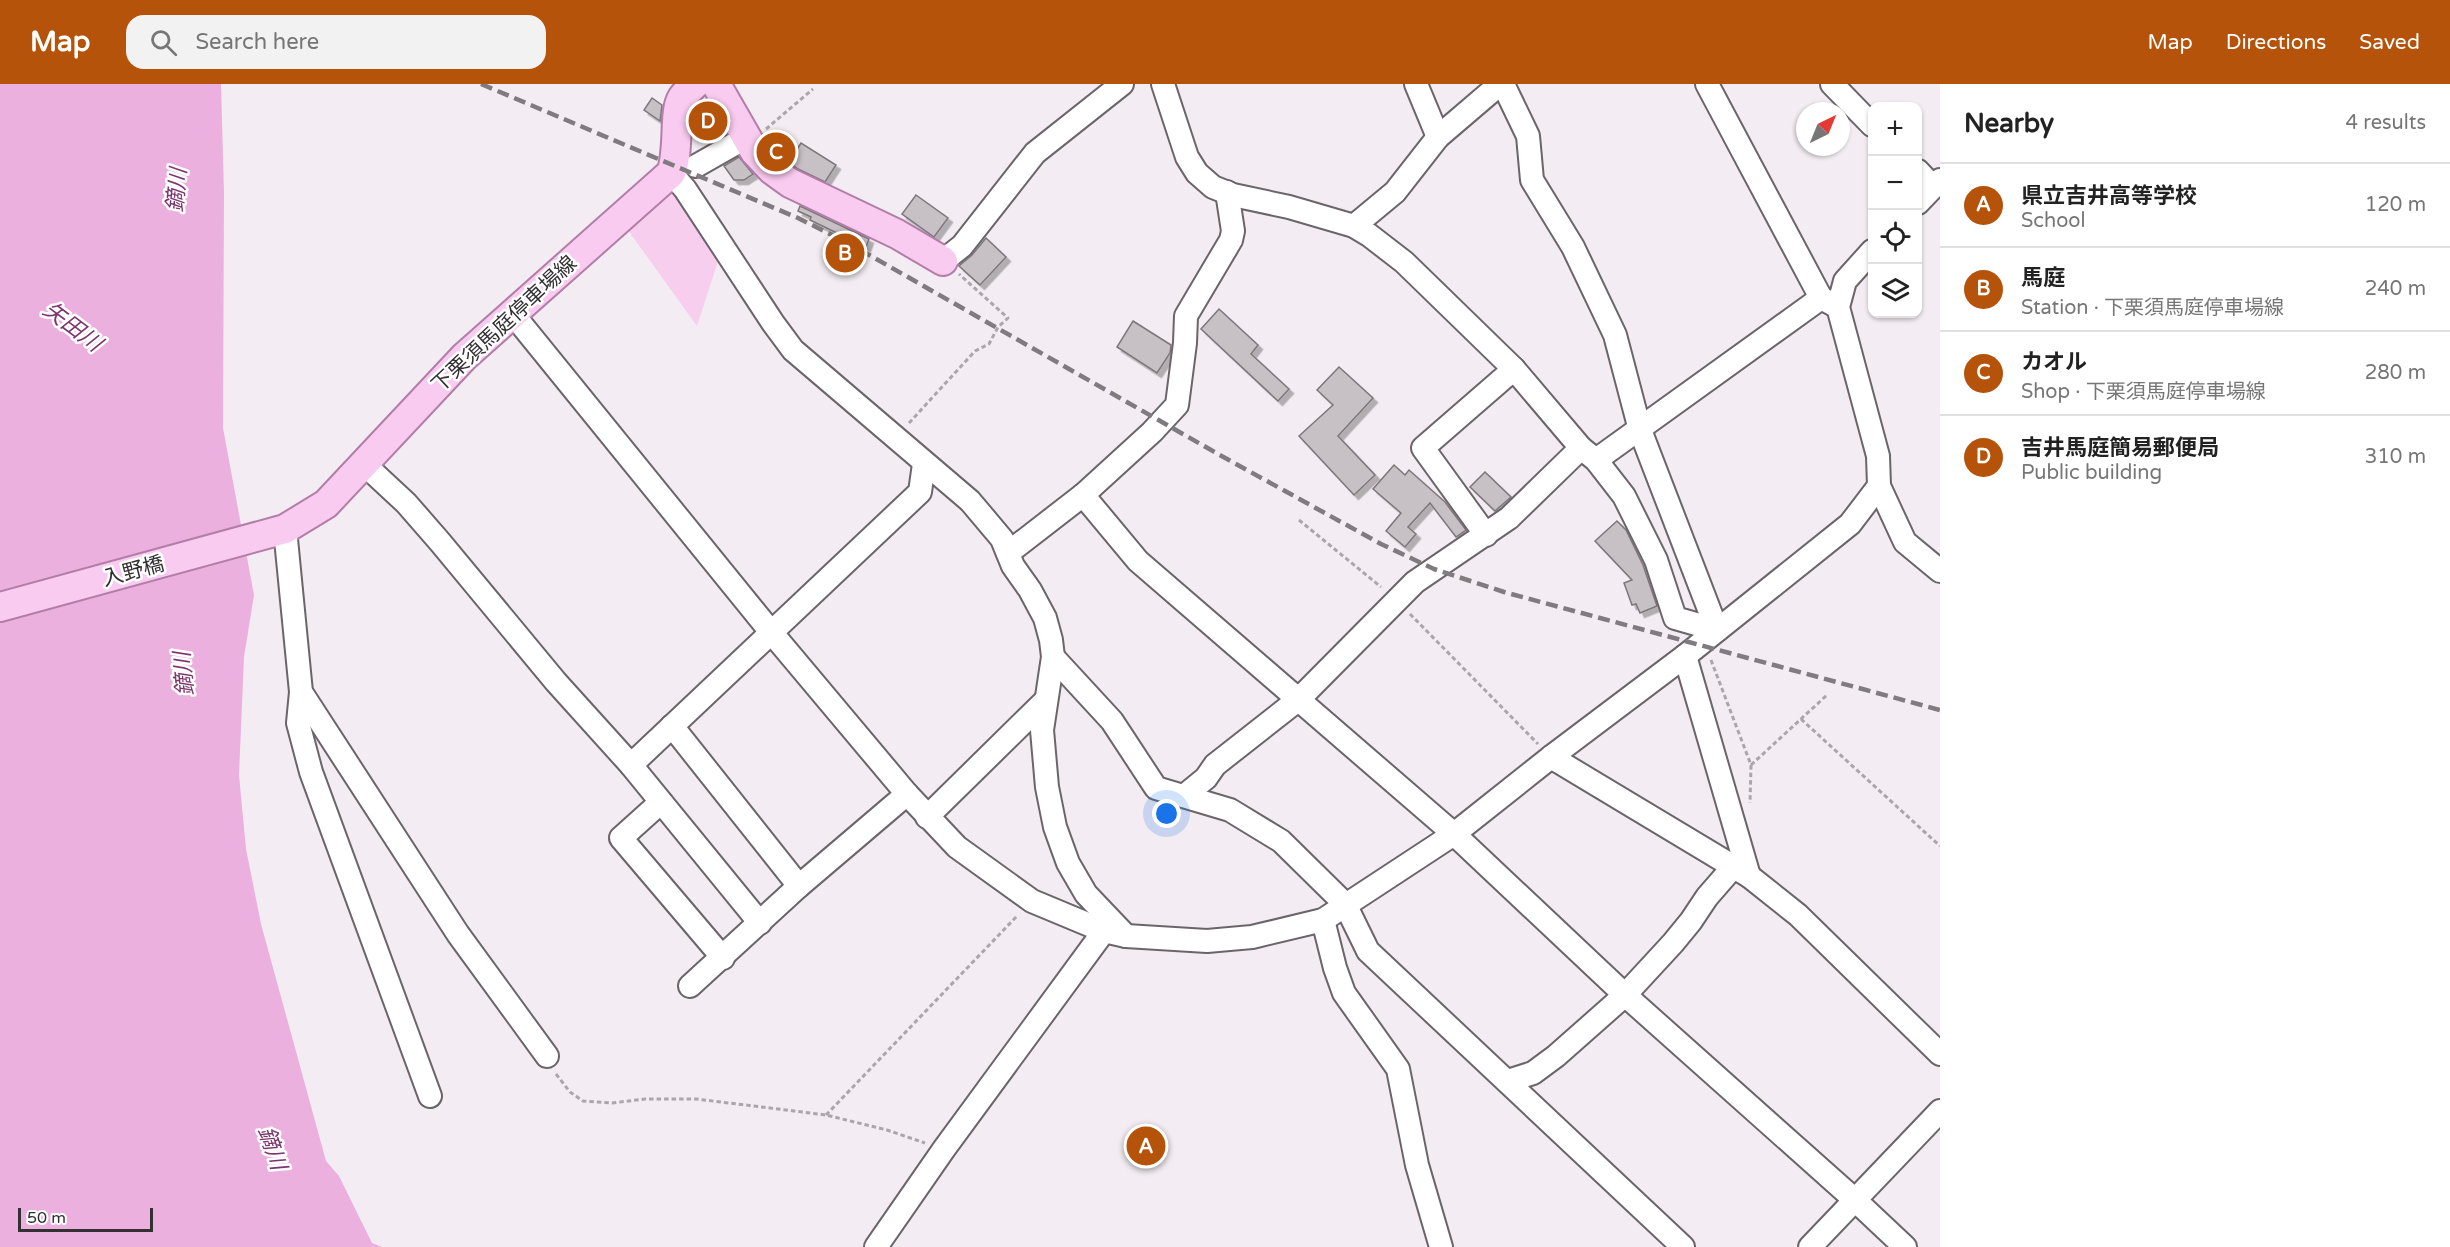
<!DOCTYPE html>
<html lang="en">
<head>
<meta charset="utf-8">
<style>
  :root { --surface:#fff; --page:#f2f2f2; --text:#222; --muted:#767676; --line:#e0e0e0; --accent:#b45309 }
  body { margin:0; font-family:"Varela Round","Noto Sans JP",sans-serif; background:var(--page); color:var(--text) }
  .controls { position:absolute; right:18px; top:18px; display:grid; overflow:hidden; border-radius:12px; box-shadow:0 2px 4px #0004 }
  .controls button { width:54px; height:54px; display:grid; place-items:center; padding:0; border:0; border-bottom:2px solid var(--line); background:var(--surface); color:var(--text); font:30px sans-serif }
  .compass { position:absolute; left:1796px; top:18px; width:54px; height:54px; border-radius:50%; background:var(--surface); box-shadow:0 2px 4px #0004; rotate:43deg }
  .scale { position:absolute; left:18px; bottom:15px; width:135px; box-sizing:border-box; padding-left:6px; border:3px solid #323032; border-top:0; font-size:16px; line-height:21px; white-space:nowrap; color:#323032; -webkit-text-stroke:4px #fff; paint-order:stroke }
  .you { position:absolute; left:1167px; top:730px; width:21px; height:21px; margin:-15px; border:4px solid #fff; border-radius:50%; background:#1a73e8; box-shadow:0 0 0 9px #1a73e833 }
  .badge { display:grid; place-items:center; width:39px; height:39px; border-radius:50%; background:var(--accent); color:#fff; font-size:20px; font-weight:700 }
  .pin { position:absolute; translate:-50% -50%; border:3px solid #fff; box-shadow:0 2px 6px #0006 }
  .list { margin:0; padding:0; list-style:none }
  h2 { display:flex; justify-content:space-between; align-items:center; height:78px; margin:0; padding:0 24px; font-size:26px }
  h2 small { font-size:20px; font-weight:400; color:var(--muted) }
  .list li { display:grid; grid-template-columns:39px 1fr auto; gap:18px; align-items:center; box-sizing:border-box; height:84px; padding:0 24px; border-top:2px solid var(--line) }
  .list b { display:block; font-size:22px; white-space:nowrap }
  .list p { margin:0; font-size:20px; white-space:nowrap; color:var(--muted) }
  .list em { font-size:20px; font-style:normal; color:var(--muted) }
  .icon { flex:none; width:33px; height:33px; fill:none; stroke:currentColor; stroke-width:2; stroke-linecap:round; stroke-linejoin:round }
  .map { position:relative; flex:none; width:1940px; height:1163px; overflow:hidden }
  header { display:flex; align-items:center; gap:36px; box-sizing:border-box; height:84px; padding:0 30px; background:var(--accent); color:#fff }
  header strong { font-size:28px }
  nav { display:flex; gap:33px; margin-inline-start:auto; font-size:21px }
  .search { width:420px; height:54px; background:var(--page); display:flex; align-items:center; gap:15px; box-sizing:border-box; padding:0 21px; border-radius:18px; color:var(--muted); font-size:22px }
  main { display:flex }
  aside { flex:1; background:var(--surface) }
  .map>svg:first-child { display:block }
  .green { fill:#f8ceee }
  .water { fill:#ecb0de }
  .building { fill:#c7c0c5; stroke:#7d777c; stroke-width:1.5; filter:url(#shadow) }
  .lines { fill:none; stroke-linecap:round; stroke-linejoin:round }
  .minor-casing { stroke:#6b656a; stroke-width:26 }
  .major-casing { stroke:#b27ea7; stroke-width:32 }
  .path { stroke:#aba6ab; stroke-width:3; stroke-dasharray:4.5 3; stroke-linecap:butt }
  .minor { stroke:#fff; stroke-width:22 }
  .major { stroke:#facbf0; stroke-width:28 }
  .rail { stroke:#7f7b7f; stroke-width:4.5; stroke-dasharray:12 6; stroke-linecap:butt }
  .labels { text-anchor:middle; stroke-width:5; stroke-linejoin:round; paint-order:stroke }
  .street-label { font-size:21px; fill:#323032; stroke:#fff }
  .water-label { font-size:22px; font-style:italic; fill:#7c366f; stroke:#fff }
</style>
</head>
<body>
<header>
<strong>Map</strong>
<div class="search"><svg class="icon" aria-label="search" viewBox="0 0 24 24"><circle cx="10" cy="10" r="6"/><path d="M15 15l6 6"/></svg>Search here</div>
<nav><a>Map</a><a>Directions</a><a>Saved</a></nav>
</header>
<main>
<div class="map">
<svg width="1940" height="1163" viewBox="0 0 1940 1163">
  <defs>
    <filter id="shadow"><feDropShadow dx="4.5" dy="4.5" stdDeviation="0" flood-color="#0004"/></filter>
  </defs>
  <rect width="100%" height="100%" fill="#f3ecf2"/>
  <path class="green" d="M672,104L719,174L697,242L625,142Z"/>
  <path class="water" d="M0,0H221L224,109L223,344L254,511L244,573L239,691L246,765L261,840L326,1077L339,1092L372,1159L382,1163H0Z"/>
  <g class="building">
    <path d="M652,14L662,21L660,37L644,26Z"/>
    <path d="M774,51L792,73L801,59L836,81L825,98L798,85L783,74L767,56Z"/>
    <path d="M739,73L753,90L744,96H734L724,82Z"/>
    <path d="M916,111L948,134L934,153L902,130Z"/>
    <path d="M800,122L869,155L866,163L810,136L811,133L798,127Z"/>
    <path d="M986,154L1006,173L980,201L959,182L972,171Z"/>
    <path d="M1219,225L1258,261L1251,270L1289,305L1278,317L1201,245Z"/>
    <path d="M1133,237L1171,261L1170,269L1157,289L1117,263Z"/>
    <path d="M1339,283L1373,314L1338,352L1375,391L1354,411L1299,352L1333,321L1317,306Z"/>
    <path d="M1394,381L1405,391L1409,386L1445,418L1466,446L1456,453L1430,419L1408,443L1416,450L1405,463L1386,447L1401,429L1373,405Z"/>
    <path d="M1485,388L1511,413L1495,427L1470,403Z"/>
    <path d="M1617,437L1626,446L1643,481L1657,522L1640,529L1636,520L1632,521L1624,499L1632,496L1595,457Z"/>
  </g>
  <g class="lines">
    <defs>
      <g id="minor">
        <path d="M1163,0L1187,73L1197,89L1213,103L1233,111L1289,123L1354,142L1369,151L1404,178L1514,285L1581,364L1596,376L1624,412L1656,476L1675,534L1717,546"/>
        <path d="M1416,0L1438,53"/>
        <path d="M1503,0L1528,52L1532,96L1573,163L1615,251L1640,346L1717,546"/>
        <path d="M1707,0L1821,214"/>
        <path d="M1832,0L1872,41"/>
        <path d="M696,82L747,53"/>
        <path d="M1918,87L1933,103"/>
        <path d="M671,89L685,105L773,239L793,266L970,417L1002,455L1013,482L1030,506L1045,534L1051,556L1053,573L1042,646L1047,703L1055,743L1068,779L1086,810L1126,852"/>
        <path d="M1918,119L1940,96"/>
        <path d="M1354,142L1395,108L1438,53L1500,0"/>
        <path d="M943,177L962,162L1035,69L1122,0"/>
        <path d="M512,229L771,548L907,710L957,763L1032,817L1104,847L1126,852L1207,857L1252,853L1323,836L1454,750L1551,673L1685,572L1850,440L1879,402L1878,372L1838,223L1845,197L1872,167"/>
        <path d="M1596,376L1821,214L1838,223"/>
        <path d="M364,380L406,419L440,458L556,598L631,681L760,839"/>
        <path d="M1879,402L1905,458L1940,487"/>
        <path d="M1083,411L1138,477L1454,750L1625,911L1855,1116L1905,1163"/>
        <path d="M285,445L301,608L458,850L547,972"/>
        <path d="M1486,451L1423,364L1514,285"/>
        <path d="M1008,469L1083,411L1152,348L1177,321L1185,259L1186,232L1231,156L1233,147L1227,108"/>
        <path d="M1685,572L1749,792"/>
        <path d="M1053,573L1112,637L1156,704L1230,726L1281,757L1345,820L1368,867L1683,1163"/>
        <path d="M301,608L298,639L311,688L430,1012"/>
        <path d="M672,642L799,802"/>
        <path d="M1551,673L1749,792L1798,831L1940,970"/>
        <path d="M631,681L920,408L924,380"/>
        <path d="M1184,712L1206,694L1215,681L1299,615L1415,498L1509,434L1581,364"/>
        <path d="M661,718L621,754L723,874"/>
        <path d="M927,733L1045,617"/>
        <path d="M1323,836L1335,884L1344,909L1398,985L1417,1081L1441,1163"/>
        <path d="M690,902L799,802L907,710"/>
        <path d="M1508,997L1533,989L1556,972L1625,911L1673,859L1691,837L1707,813L1734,782"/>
        <path d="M876,1163L944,1065L1104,847"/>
        <path d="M1810,1163L1940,1027"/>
      </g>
      <g id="major">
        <path d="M716,0L755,68L772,86L790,99L897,150L943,177"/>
        <path d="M0,523L285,445L326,420L464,273L671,89C680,67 673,27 682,14C685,9 691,4 695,0"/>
      </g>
    </defs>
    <use href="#minor" class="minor-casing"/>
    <use href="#major" class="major-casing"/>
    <g class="path">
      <path d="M766,45L813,5"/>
      <path d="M909,339L975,267L989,260L998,243L1008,234L959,190"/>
      <path d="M1299,436L1381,503"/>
      <path d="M1410,530L1538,660"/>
      <path d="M1711,576L1751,681L1750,719"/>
      <path d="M1801,635L1940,762"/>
      <path d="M1751,681L1827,611"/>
      <path d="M556,990L570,1008L583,1017L612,1019L645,1015H696L770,1024L826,1031L887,1046L925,1059"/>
      <path d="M826,1031L1018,831"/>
    </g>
    <use href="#minor" class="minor"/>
    <use href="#major" class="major"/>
    <path class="rail" d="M481,0L798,134L850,160L1218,370L1381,460L1434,485L1504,508L1940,626"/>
  </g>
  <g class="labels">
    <g class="street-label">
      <text transform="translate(504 240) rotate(-43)" y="7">下栗須馬庭停車場線</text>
      <text transform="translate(133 487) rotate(-15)" y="7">入野橋</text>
    </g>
    <g class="water-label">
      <text transform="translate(176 106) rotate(-85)" y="8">鏑川</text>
      <text transform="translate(73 242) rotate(37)" y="8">矢田川</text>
      <text transform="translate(183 590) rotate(-95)" y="8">鏑川</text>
      <text transform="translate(273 1064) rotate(71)" y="8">鏑川</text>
    </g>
  </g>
</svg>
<div class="controls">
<button>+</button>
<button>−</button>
<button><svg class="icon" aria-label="locate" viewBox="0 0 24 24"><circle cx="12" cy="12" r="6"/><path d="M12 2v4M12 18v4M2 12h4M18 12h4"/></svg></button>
<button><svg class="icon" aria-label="layers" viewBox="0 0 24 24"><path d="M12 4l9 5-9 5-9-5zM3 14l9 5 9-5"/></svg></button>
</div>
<svg class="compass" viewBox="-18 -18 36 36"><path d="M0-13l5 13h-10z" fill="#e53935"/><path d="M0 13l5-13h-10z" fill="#767676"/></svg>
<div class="scale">50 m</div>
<div class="you"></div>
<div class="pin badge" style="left:1146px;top:1062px">A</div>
<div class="pin badge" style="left:845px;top:169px">B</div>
<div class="pin badge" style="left:776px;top:68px">C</div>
<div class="pin badge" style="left:708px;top:37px">D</div>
</div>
<aside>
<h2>Nearby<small>4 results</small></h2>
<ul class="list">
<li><span class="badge">A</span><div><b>県立吉井高等学校</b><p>School</p></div><em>120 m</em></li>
<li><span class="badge">B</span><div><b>馬庭</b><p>Station · 下栗須馬庭停車場線</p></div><em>240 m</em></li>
<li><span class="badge">C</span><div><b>カオル</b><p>Shop · 下栗須馬庭停車場線</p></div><em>280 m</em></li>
<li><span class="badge">D</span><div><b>吉井馬庭簡易郵便局</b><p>Public building</p></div><em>310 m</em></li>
</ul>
</aside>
</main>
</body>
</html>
